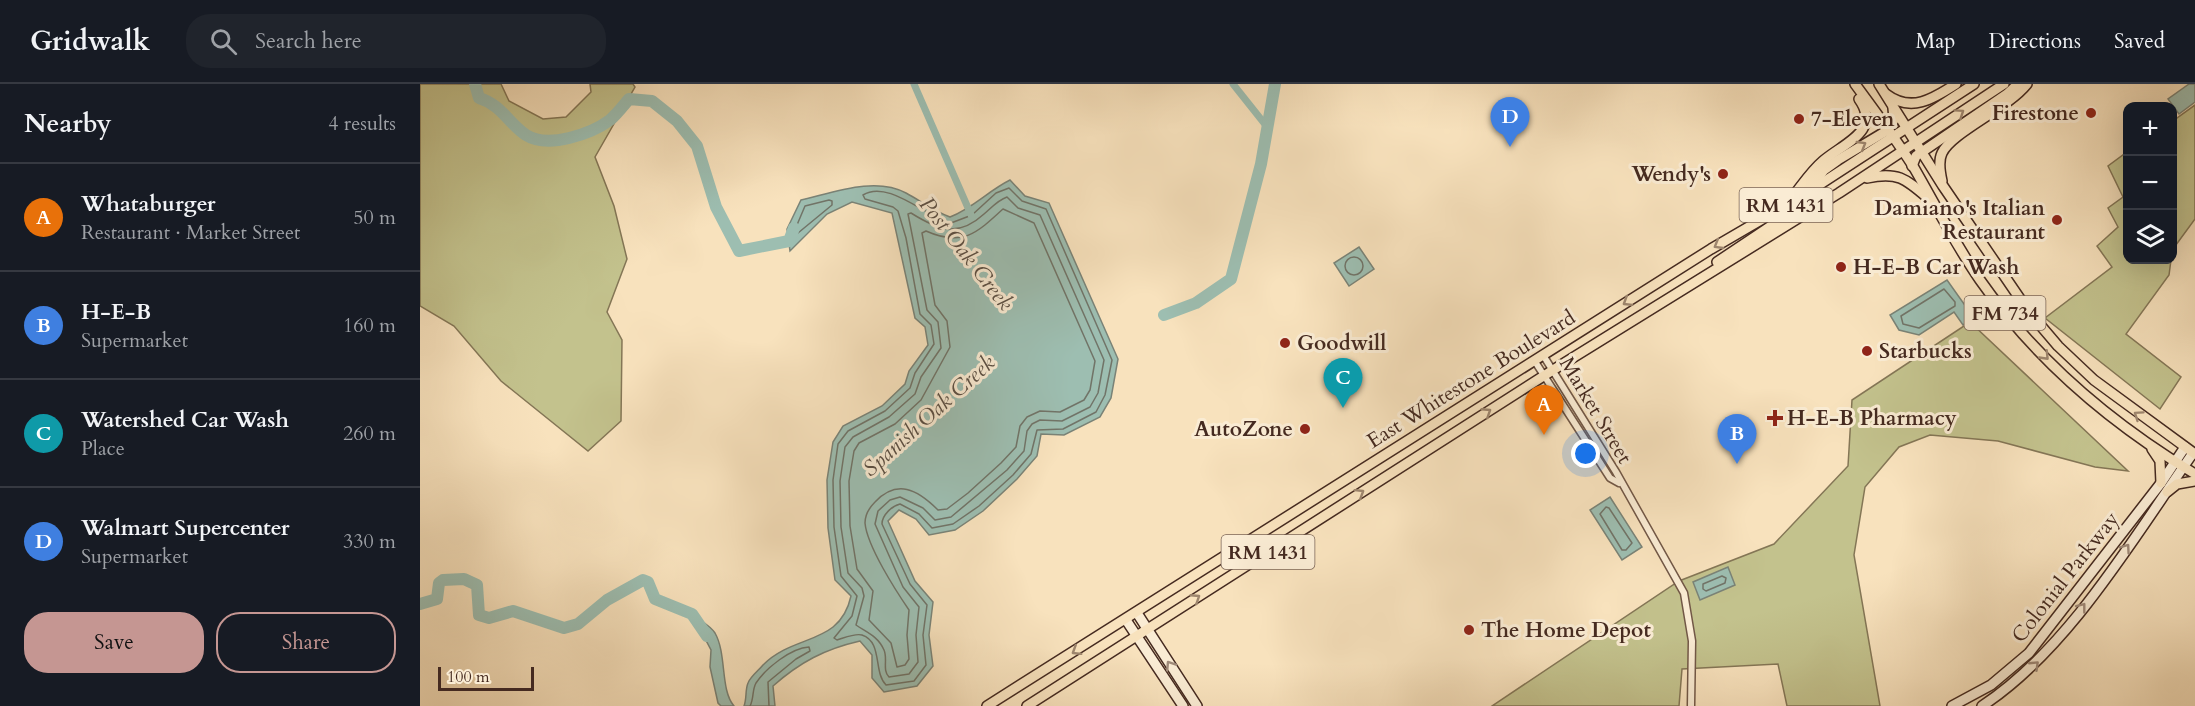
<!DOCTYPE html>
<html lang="en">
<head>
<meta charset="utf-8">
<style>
  :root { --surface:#171b24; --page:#20242c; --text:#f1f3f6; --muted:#9ea1a6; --line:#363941; --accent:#c59692 }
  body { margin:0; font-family:Cardo,serif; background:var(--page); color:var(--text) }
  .controls { position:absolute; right:18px; top:18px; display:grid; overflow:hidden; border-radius:12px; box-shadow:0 6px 24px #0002 }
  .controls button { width:54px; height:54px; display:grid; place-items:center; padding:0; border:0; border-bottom:2px solid var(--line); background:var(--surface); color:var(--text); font:30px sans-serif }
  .scale { position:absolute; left:18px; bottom:15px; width:96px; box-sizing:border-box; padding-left:6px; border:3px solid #452a20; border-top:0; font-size:16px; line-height:21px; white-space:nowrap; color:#452a20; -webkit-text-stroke:4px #faecd4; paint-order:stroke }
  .you { position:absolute; left:1166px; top:370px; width:21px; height:21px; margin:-15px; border:4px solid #fff; border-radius:50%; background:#1a73e8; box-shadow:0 0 0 9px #1a73e833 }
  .badge { display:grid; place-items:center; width:39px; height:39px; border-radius:50%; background:var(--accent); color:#fff; font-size:20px; font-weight:700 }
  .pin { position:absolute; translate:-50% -50px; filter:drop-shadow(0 2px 3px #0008) }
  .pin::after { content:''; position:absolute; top:32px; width:21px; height:18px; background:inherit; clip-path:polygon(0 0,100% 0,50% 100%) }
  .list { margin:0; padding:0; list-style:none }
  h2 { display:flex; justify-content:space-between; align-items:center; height:78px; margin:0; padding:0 24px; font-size:26px }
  h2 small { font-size:20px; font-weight:400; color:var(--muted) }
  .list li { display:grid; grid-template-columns:39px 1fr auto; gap:18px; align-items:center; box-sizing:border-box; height:108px; padding:0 24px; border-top:2px solid var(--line) }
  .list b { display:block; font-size:22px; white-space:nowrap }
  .list p { margin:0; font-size:20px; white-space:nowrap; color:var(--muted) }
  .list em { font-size:20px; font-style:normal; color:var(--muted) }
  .actions { display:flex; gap:12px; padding:18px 24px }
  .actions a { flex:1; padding:14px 0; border:2px solid var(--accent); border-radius:24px; text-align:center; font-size:21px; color:var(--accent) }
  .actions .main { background:var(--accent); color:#111 }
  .icon { flex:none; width:33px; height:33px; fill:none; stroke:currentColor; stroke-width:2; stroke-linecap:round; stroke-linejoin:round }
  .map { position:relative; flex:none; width:1775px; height:622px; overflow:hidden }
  header { display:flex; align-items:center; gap:36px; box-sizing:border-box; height:84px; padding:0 30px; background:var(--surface); border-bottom:2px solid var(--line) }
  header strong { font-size:28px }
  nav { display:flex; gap:33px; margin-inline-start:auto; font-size:21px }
  .search { width:420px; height:54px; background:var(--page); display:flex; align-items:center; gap:15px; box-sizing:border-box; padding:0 21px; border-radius:24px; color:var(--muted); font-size:22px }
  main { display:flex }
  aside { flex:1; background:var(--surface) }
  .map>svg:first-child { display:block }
  .green { fill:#c3c28d; stroke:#847656; stroke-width:1.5 }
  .water { fill:#9dbeb1; stroke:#7a8377; stroke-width:1.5 }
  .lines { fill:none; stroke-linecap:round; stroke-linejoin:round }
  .shore { stroke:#717468; stroke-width:1.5 }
  .canal { stroke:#9dbeb1; stroke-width:7 }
  .river { stroke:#9dbeb1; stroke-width:12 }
  .street-casing { stroke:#725847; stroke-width:9 }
  .secondary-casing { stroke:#452a20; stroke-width:12 }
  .primary-casing { stroke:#452a20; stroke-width:12 }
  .street { stroke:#faecd4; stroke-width:6 }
  .secondary { stroke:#faecd4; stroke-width:9 }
  .primary { stroke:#f8e2bd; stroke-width:9 }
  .oneway { stroke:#9e866e }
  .oneway2 { stroke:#a08b7a }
  .poi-dot { fill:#8f2418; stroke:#faecd4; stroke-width:2 }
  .labels { text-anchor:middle; stroke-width:6; stroke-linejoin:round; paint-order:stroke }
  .shield { fill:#faecd4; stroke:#7b6456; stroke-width:1.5 }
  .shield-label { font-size:20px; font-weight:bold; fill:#452a20 }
  .poi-label { font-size:21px; font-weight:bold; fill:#452a20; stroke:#faecd4; text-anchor:start }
  .street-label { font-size:21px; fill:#452a20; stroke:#faecd4 }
  .water-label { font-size:22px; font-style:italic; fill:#5b4f44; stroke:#faecd4 }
</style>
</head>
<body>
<header>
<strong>Gridwalk</strong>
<div class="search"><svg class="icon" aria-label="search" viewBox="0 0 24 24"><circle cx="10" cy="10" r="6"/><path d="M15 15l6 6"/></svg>Search here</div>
<nav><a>Map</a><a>Directions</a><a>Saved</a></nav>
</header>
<main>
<aside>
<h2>Nearby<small>4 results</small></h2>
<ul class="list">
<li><span class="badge" style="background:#e8710a">A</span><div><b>Whataburger</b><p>Restaurant · Market Street</p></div><em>50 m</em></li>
<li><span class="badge" style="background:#3f7fe0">B</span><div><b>H-E-B</b><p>Supermarket</p></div><em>160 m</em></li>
<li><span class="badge" style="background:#0f9aa8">C</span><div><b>Watershed Car Wash</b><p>Place</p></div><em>260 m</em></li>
<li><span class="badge" style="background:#3f7fe0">D</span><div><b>Walmart Supercenter</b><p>Supermarket</p></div><em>330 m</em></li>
</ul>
<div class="actions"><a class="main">Save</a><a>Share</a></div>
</aside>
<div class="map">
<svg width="1775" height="622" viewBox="0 0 1775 622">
  <rect width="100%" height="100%" fill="#f8e2bd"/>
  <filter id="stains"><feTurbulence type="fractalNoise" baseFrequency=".00333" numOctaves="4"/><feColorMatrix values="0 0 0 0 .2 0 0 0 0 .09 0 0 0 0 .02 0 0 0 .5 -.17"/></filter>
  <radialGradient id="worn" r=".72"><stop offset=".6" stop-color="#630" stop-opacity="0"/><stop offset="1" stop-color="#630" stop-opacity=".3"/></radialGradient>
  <g class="green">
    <path d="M0,0H81L89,17L123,35L146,33L171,8L170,0H213L215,3L175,73L194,122L207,175L187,228L202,256L201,337L168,367L81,297L34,242L0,222Z"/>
    <path d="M1775,21V135L1753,165V37Z"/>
    <path d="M1707,68L1708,176H1751L1749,191L1706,250L1761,293L1740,325L1625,234L1692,183L1677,162L1698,143L1688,124L1703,113L1688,82Z"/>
    <path d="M1550,238L1708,387L1675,383L1578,357L1510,351L1479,363L1445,403L1434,471L1460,622H1367L1358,580L1262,585L1259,622H1072L1259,497L1354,460L1428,382L1432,316Z"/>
  </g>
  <g class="water">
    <path d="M1769,0H1775V18L1759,30L1748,15Z"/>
    <path d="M590,96L605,112L629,119L698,275L691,314L680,333L644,351L621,350L617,372L597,395L563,427L535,446L509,451L496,435L479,426L468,437L495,497L513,518L509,551L513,582L497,602L464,608L452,594V571L440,557C405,565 380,578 353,602L355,622H324C327,614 325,606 328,599C330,593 339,586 343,581C375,549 420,562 431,512L415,496L408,444L407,396L413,358L423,342L462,322L485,300L489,287L508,261L505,243L495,234L472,129L432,118L407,130L370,167L367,145L381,116C412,109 455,92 486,109C501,117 514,127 530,133C553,124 568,107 590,96Z"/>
    <path d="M939,163L954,185L929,202L914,179Z"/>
    <path d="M1527,196L1554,234L1543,241L1534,228L1499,251L1479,246L1470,231Z"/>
    <path d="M1190,413L1222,463L1202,476L1170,426Z"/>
    <path d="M1308,483L1315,501L1280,516L1273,498Z"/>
    <path d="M272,530C279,536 290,541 295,549C307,570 300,606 314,622H301L298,619L290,583L291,566Z"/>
  </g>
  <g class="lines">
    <g class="shore">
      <path d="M589,104L602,117L626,125L692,276L685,311L676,328L643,345L617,346L611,370L593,391L559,422L533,440L512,444L499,430L480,420C472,422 462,431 462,440L490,500L507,521L503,551L506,581L494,597L466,601C453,588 463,558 442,551C435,549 424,554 417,556L414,554L432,532L437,512L421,492L414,443L413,396L418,360L428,347L465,327L490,304L495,289L514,260L511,241L500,230L486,154L478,127L473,123L445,115L443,111C468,95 506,133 531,139L552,131L576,109Z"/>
      <path d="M587,113L598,124L620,131L684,276L678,309L670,323L642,337L620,336L612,340L607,347L604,367L587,386L531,433L515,436L503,424L480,413L470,416L458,427L455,440L483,503L499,523L496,551L498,578L489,590L469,593C462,586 468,575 464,566C458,552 446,548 436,541L444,512L442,504L428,489L421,443L420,397L425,363L433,353L469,333L495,310L501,293L521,264L518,238L507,226L488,130L491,129C518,146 538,154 564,130C571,124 578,116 587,113Z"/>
      <path d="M409,116L412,117V121L378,149L374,148L385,122Z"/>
      <path d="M583,125L614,139L675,277L670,306L664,316L640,328L620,327L607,333L600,342L596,363L581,379L548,409L527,425L518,426C497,405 477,395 455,418C449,424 445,430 445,439C447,462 476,507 489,526L487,551L489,575L485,581L477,583L471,559L449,536L453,507L437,485L430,442L429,397L434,367L439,359L475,340L501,316L530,263L527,237L515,221L502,149L506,147C542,163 556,150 583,125Z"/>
      <circle cx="934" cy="182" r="9"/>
      <path d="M1524,205L1535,218V222L1499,244L1483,240L1481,232Z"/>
      <path d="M1186,423L1189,424L1212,459L1206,466H1202L1180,430Z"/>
      <path d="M1302,492L1306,494L1305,499L1286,507L1283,505V500Z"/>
      <path d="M330,622C334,615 332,606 336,599C346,584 371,564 389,563L390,567L376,575L348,598L349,622"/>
    </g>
    <g class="canal">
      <path d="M494,0L552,133"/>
      <path d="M813,0L848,44"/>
    </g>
    <g class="river">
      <path d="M55,0L59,14C82,21 88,39 106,51C128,65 171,50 190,36C197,30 203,22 209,15L232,17L257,37L277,62L296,123L319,167L369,157L374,144"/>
      <path d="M744,231L776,219L811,195L841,80L855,0"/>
      <path d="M0,520L17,515L19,499L23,496L44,495L57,501L59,531L69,534L93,527L144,544L158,540L187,516L223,496L228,498L235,515L272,530L287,552"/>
    </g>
    <defs>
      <g id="street">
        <path d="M1123,271L1196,388L1264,509L1272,557L1271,622"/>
        <path d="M1114,276L1190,394L1199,399"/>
      </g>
      <g id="secondary">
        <path d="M717,529L777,622"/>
        <path d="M706,536L763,622"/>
        <path d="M1532,622L1571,601L1609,569L1741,399L1765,363"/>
        <path d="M1562,622C1648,566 1714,453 1773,369"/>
      </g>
      <g id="primary">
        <path d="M1435,0C1455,27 1475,54 1493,82C1515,120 1535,160 1560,196C1616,276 1692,340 1775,390"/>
        <path d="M1459,0L1523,102L1609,228L1638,262L1674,296L1775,370"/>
        <path d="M1466,10C1491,29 1513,15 1536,0"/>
        <path d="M1492,82L1496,72L1587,10L1598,0"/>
        <path d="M1447,94C1478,87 1486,95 1509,115"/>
        <path d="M1522,97C1520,88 1518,77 1522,69C1532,48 1587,25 1607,0"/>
        <path d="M1388,105L1404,86L1418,76L1468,46L1474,36L1473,24"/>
        <path d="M1370,116C1381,103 1390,88 1403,77C1424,59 1462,47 1439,15"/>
        <path d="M1297,178L1363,134L1379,116"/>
        <path d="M1732,365L1740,377L1741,399"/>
        <path d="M1747,408L1757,400L1775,397"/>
        <path d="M567,622L1291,165L1382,112L1554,0"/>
        <path d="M607,622L1133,286L1419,109L1584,0"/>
      </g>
    </defs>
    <use href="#street" class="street-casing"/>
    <use href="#secondary" class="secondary-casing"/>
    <use href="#primary" class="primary-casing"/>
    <use href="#street" class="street"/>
    <use href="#secondary" class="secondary"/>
    <use href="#primary" class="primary"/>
  </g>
  <defs><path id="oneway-chevron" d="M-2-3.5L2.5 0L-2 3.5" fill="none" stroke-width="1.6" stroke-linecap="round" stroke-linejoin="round" transform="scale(1.5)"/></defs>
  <g class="oneway">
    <use href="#oneway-chevron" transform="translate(1540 29) rotate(-34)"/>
    <use href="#oneway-chevron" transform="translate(1442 61) rotate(-31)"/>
    <use href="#oneway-chevron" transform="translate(1298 161) rotate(149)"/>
    <use href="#oneway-chevron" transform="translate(1207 218) rotate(148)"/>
    <use href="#oneway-chevron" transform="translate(1625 272) rotate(46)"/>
    <use href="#oneway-chevron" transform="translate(1067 328) rotate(-33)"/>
    <use href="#oneway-chevron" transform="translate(1718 331) rotate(-145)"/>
    <use href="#oneway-chevron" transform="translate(940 409) rotate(-32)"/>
    <use href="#oneway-chevron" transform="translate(776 514) rotate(-33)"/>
    <use href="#oneway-chevron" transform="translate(656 567) rotate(148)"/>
  </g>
  <g class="oneway2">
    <use href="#oneway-chevron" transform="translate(1706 464) rotate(-55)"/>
    <use href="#oneway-chevron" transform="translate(1662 523) rotate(-52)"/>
    <use href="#oneway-chevron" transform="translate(750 581) rotate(-123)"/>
    <use href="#oneway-chevron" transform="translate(1615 581) rotate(-44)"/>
  </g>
  <g class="poi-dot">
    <circle cx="1671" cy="29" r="6"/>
    <circle cx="1379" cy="35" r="6"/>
    <circle cx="1303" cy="90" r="6"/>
    <circle cx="1637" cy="136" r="6"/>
    <circle cx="1421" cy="183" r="6"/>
    <circle cx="865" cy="259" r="6"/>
    <circle cx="1447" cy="267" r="6"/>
    <path d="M1352 325h6v6h6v6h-6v6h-6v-6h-6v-6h6z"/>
    <circle cx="885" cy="345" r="6"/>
    <circle cx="1049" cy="546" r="6"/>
  </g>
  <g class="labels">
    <g class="shield">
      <rect x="1319.5" y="104" width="93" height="34" rx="4.5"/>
      <rect x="1544.5" y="212" width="81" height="34" rx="4.5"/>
      <rect x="801.5" y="451" width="93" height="34" rx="4.5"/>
    </g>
    <g class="shield-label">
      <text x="1366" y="128">RM 1431</text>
      <text x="1585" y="236">FM 734</text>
      <text x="848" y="475">RM 1431</text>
    </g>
    <g class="poi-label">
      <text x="1659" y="36" text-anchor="end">Firestone</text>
      <text x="1391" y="42">7-Eleven</text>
      <text x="1291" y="97" text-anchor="end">Wendy's</text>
      <text x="1625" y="131" text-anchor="end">Damiano's Italian<tspan x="1625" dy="24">Restaurant</tspan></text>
      <text x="1433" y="190">H-E-B Car Wash</text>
      <text x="877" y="266">Goodwill</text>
      <text x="1459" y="274">Starbucks</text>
      <text x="1367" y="341">H-E-B Pharmacy</text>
      <text x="873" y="352" text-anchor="end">AutoZone</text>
      <text x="1061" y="553">The Home Depot</text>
    </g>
    <g class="street-label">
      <text transform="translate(1051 295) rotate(-32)" y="7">East Whitestone Boulevard</text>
      <text transform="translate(1176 326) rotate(59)" y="7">Market Street</text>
      <text transform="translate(1645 493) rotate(-52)" y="7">Colonial Parkway</text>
    </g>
    <g class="water-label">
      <text transform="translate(547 169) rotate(52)" y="8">Post Oak Creek</text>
      <text transform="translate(508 331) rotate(-42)" y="8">Spanish Oak Creek</text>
    </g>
  </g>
  <rect width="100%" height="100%" filter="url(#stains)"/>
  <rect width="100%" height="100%" fill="url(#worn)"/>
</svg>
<div class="controls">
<button>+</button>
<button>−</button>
<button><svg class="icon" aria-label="layers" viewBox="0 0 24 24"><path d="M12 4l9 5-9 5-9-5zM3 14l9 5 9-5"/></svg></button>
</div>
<div class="scale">100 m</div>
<div class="you"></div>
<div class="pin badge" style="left:1124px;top:351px;background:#e8710a">A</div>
<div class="pin badge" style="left:1317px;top:380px;background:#3f7fe0">B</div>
<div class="pin badge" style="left:923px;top:324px;background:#0f9aa8">C</div>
<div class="pin badge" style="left:1090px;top:63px;background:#3f7fe0">D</div>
</div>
</main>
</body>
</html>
